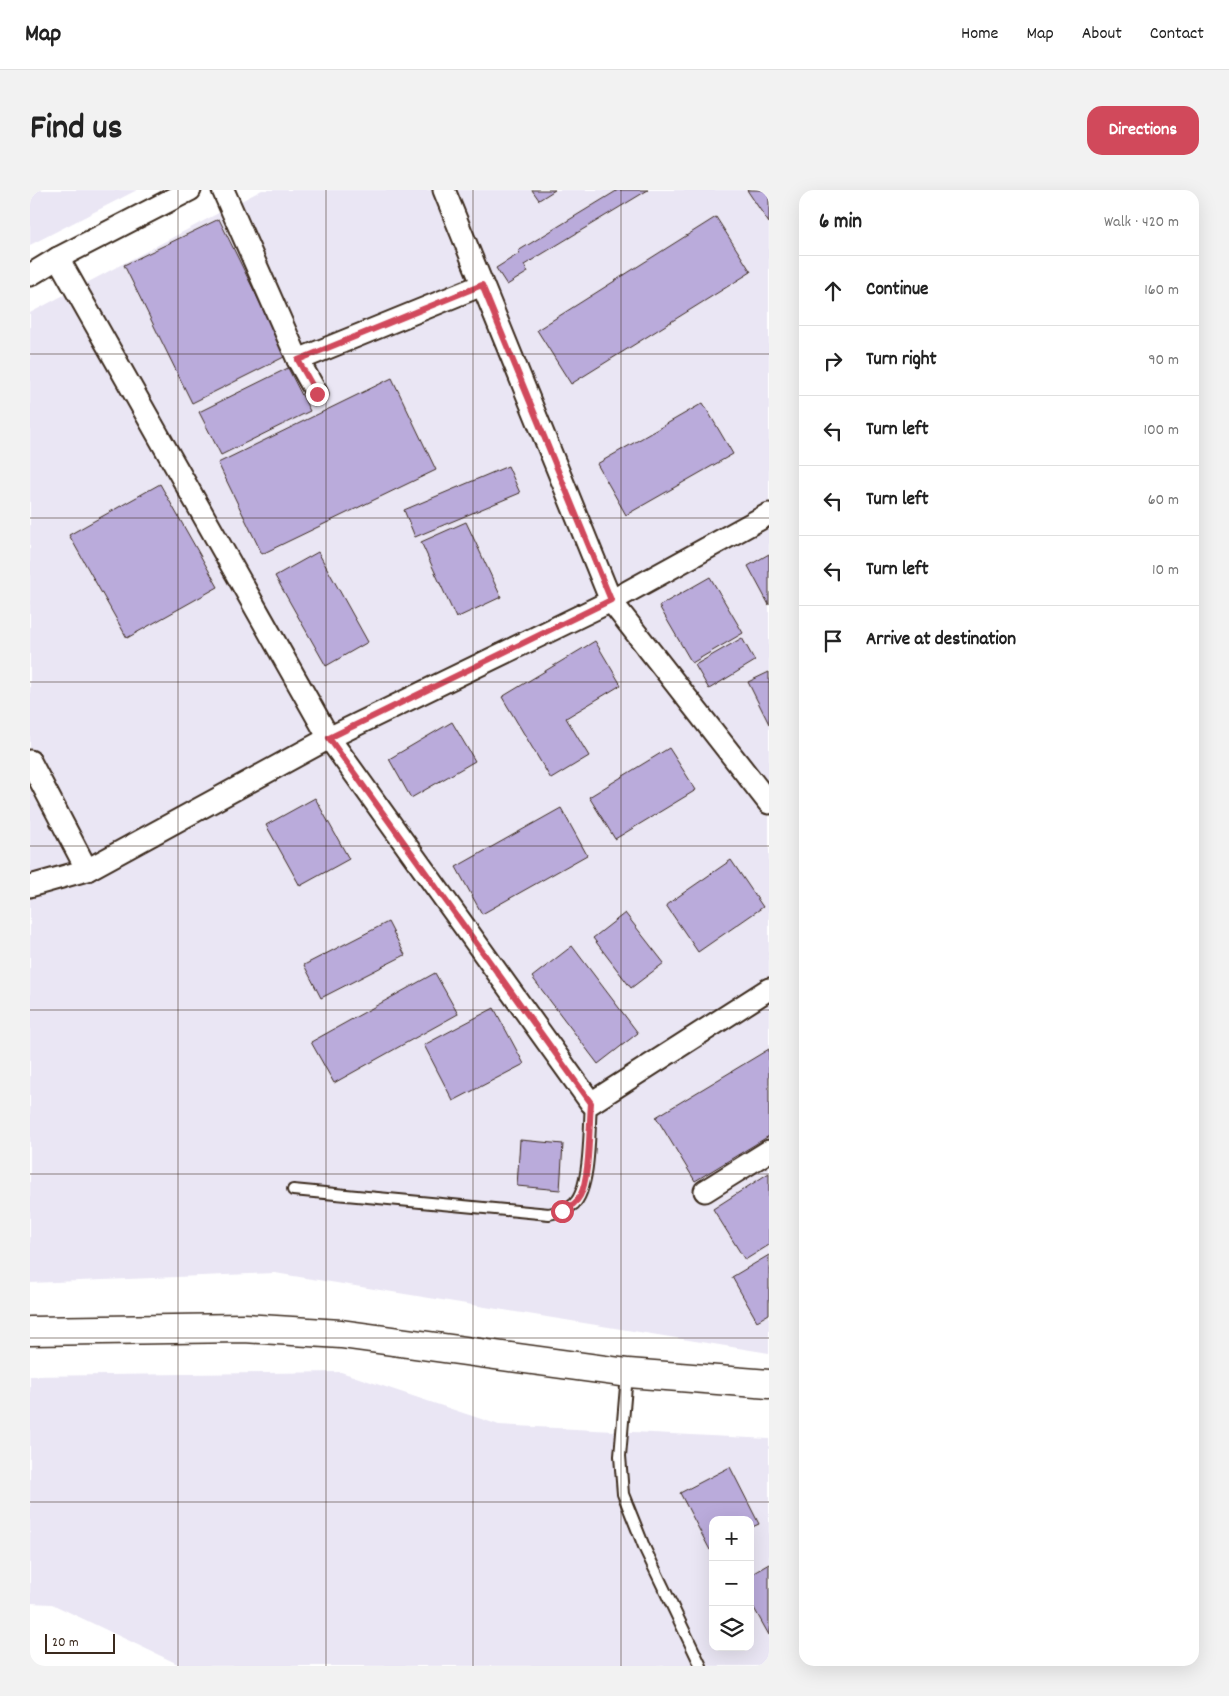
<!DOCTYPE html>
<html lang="en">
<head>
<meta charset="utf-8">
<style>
  :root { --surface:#fff; --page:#f2f2f2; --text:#222; --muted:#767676; --line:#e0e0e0; --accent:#d1495b }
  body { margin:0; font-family:Dekko,sans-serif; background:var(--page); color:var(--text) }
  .controls { position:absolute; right:15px; bottom:15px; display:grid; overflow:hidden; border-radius:10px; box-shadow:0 5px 20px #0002 }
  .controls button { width:45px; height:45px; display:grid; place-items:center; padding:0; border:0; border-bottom:1px solid var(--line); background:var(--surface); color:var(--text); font:25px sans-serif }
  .scale { position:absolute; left:15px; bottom:12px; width:70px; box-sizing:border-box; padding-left:5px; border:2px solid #3b2a1e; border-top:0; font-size:14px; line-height:18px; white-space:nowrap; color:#3b2a1e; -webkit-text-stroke:4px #fff; paint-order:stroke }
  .stop { position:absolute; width:15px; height:15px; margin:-11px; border:4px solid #d1495b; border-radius:50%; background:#fff }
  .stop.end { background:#d1495b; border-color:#fff; box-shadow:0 1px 5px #0008 }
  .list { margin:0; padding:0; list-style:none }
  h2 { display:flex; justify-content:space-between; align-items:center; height:65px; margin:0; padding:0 20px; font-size:21px }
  h2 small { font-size:16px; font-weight:400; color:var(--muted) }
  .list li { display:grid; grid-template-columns:32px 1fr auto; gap:15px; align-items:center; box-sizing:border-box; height:70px; padding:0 20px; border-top:1px solid var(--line) }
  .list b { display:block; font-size:19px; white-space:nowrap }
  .list em { font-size:16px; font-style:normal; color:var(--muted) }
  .icon { flex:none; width:28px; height:28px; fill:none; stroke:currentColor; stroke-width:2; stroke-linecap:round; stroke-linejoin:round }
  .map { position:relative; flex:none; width:739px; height:1476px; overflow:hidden; border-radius:15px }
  header { display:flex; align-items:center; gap:30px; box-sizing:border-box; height:70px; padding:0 25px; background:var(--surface); border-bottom:1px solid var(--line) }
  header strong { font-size:24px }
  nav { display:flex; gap:28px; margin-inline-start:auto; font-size:18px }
  .intro { display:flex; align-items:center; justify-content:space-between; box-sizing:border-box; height:120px; padding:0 30px }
  h1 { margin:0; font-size:35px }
  .button { padding:12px 22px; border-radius:15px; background:var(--accent); color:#fff; font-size:18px; font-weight:700 }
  main { display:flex; gap:30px; padding:0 30px }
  aside { flex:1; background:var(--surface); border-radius:15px; box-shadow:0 5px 20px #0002 }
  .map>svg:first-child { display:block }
  .built { fill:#eae6f4; fill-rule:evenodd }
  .building { fill:#baabdb; stroke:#3b2a1e }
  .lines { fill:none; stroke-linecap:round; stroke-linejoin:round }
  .lane-casing { stroke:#3b2a1e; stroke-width:14 }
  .street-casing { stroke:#3b2a1e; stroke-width:25 }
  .secondary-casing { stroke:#3b2a1e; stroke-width:31 }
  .lane { stroke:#fff; stroke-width:10 }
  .street { stroke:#fff; stroke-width:21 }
  .secondary { stroke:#fff; stroke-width:28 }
  .route { stroke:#d1495b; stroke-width:6 }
  .grid { fill:none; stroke:#3b2a1e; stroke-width:1; stroke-opacity:0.55 }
</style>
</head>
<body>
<header>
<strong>Map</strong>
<nav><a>Home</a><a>Map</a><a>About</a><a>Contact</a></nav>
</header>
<div class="intro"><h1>Find us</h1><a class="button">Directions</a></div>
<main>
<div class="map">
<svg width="739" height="1476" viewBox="0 0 739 1476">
  <rect width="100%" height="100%" fill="#fff"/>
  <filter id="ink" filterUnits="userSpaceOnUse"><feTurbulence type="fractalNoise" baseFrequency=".02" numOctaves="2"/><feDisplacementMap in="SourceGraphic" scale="10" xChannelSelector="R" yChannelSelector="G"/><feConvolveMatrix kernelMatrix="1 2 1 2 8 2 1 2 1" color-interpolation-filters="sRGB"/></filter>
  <g filter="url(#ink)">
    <g class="built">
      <path d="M0,0H107L0,55Z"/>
      <path d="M232,0H739V1163L245,1083L0,1093V123Z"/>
      <path d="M311,1182L469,1235L739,1249V1476H152L22,1414L0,1413V1186ZM683,1330H720V1457H683Z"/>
    </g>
    <g class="building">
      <path d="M502,0H525L509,10Z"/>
      <path d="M588,0H618L494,75L498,82L477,95L466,78L490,63L488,61Z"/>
      <path d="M717,0H739V33Z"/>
      <path d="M686,27L721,82L541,194L507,140Z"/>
      <path d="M189,29L256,166L162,213L94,75Z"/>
      <path d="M258,178L280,221L191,265L169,222Z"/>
      <path d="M362,188L406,280L232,364L188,273Z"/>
      <path d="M673,213L703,264L596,325L567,274Z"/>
      <path d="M478,276L490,303L385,347L374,320Z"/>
      <path d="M130,294L188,397L97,448L39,345Z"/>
      <path d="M436,332L471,407L426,428L391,352Z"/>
      <path d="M288,362L338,452L296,476L245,386Z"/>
      <path d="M739,364V415L718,376Z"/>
      <path d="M680,387L713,443L662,473L629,416Z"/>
      <path d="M712,448L725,471L679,499L665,475Z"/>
      <path d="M565,451L591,495L536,528L559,566L521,589L472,507Z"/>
      <path d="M739,482V534L718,492Z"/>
      <path d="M422,532L445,571L381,608L359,569Z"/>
      <path d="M639,558L666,600L585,649L559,607Z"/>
      <path d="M285,608L319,669L270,696L236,635Z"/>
      <path d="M531,618L557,665L452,724L426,677Z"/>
      <path d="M701,670L733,717L668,762L636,715Z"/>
      <path d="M595,723L634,773L601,798L563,748Z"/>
      <path d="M358,732L375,765L291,808L274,775Z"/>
      <path d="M542,756L608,843L568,874L502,787Z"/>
      <path d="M405,783L428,824L304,893L281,852Z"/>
      <path d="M464,818L494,874L423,911L394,855Z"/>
      <path d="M739,859V946L665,991L626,927Z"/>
      <path d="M490,950L533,954L530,1000L487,996Z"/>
      <path d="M739,983V1055L715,1070L683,1019Z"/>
      <path d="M739,1065V1124L727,1131L702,1087Z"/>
      <path d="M700,1277L729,1334L720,1338V1330H683V1358L680,1360L650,1303Z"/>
      <path d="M739,1374V1445L720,1411V1385Z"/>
    </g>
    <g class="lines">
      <defs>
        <g id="lane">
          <path d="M263,1000L519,1024C528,1022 537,1020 544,1014C561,998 559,937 561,913"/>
          <path d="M597,1185L590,1266L593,1304L615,1359L671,1476"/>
        </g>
        <g id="street">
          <path d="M193,0L268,170L287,204"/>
          <path d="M414,0L581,411L739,613"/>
          <path d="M28,68L299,548L561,913L739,799"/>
          <path d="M0,85L28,68L160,0"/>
          <path d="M268,170L452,95"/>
          <path d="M0,571L57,680"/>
          <path d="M0,696L57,680L299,548L581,411L739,324"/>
          <path d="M675,1001L739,961"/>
        </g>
        <path id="secondary" d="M0,1141L214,1138L311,1144L598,1183L739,1194"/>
      </defs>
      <use href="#lane" class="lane-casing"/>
      <use href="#street" class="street-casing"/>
      <use href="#secondary" class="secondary-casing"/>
      <use href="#lane" class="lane"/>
      <use href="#street" class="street"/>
      <use href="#secondary" class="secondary"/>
    </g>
  </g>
  <g class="lines" filter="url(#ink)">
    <path class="route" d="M287,204L268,170L452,95L581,410L299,548L561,913C559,936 560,988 550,1006C546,1014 539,1017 532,1021"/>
  </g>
  <path class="grid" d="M148,0V1476M296,0V1476M443,0V1476M591,0V1476M0,164H739M0,328H739M0,492H739M0,656H739M0,820H739M0,984H739M0,1148H739M0,1312H739"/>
</svg>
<div class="controls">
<button>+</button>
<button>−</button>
<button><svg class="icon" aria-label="layers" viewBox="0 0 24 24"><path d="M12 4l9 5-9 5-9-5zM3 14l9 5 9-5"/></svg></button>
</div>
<div class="scale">20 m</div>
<div class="stop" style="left:532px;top:1021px"></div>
<div class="stop end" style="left:287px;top:204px"></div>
</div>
<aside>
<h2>6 min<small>Walk · 420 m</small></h2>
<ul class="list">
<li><svg class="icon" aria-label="ahead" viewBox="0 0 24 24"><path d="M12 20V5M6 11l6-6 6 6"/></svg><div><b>Continue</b></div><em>160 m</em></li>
<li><svg class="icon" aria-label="right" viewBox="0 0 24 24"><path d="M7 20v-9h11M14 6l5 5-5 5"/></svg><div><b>Turn right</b></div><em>90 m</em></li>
<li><svg class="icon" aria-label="left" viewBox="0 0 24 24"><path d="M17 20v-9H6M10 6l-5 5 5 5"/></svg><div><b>Turn left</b></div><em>100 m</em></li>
<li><svg class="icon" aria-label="left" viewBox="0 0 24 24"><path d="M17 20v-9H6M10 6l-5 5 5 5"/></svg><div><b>Turn left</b></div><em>60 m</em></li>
<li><svg class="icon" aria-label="left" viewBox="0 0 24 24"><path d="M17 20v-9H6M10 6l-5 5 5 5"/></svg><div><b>Turn left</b></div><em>10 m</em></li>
<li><svg class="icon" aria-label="arrive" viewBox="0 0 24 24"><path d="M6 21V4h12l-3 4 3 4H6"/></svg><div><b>Arrive at destination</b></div></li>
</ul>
</aside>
</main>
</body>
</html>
